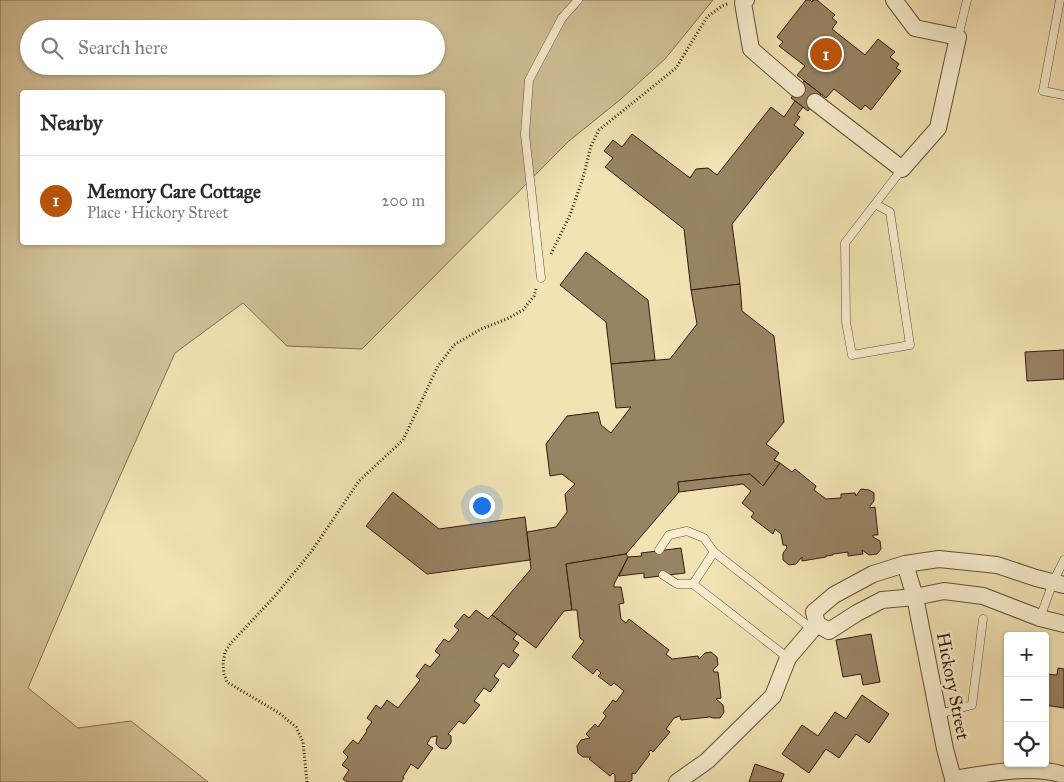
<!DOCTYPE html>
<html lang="en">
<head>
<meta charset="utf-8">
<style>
  :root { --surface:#fff; --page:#f2f2f3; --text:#2b2b33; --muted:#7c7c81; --line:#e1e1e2; --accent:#b45309 }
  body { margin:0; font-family:"IM FELL Great Primer",serif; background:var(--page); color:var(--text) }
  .controls { position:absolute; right:15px; bottom:15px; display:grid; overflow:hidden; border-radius:5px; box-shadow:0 1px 4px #0004 }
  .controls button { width:45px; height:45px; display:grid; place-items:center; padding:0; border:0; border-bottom:1px solid var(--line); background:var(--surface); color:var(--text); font:25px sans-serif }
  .you { position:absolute; left:481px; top:505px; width:18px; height:18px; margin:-12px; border:4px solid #fff; border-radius:50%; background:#1a73e8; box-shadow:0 0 0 8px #1a73e833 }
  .badge { display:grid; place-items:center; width:32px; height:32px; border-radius:50%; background:var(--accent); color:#fff; font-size:16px; font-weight:700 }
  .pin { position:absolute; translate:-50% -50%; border:2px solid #fff; box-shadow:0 1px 5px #0006 }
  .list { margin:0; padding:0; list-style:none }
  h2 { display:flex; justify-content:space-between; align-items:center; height:65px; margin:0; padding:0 20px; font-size:21px }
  h2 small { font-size:16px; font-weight:400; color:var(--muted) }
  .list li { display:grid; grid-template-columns:32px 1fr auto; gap:15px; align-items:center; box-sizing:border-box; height:90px; padding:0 20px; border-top:1px solid var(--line) }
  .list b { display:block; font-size:19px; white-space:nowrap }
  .list p { margin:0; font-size:16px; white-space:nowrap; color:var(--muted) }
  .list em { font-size:16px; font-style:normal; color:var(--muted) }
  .icon { flex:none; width:28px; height:28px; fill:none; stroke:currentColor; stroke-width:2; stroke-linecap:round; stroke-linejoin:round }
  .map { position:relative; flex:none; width:1064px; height:782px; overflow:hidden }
  .search { position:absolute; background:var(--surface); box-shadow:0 1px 4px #0004; left:20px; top:20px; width:425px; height:55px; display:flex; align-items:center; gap:12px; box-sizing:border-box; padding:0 18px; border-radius:28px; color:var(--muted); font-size:19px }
  .panel { position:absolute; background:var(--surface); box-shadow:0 1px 4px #0004; left:20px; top:90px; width:425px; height:155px; border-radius:5px }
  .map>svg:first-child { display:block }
  .green { fill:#d2c197; stroke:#846e52; fill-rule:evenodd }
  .building { fill:#988363; stroke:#371a0c }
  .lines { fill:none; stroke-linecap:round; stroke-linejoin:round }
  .lane-casing { stroke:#664c36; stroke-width:9 }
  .street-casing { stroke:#664c36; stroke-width:18 }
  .path { stroke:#371a0c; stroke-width:3; stroke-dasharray:1 2.5; stroke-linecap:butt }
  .lane { stroke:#f7edce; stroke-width:8 }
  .street { stroke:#f7edce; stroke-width:16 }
  .labels { text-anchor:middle; stroke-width:5; stroke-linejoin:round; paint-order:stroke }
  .street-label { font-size:18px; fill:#371a0c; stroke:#f7edce }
</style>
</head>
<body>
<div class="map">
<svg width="1064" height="782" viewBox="0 0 1064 782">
  <rect width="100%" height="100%" fill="#f2e3b4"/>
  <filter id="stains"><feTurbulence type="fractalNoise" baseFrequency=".004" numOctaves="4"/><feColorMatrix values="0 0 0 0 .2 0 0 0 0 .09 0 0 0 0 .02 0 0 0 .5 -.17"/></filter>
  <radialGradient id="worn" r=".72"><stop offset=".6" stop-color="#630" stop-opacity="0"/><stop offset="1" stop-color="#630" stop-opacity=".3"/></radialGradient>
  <path class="green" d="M0,0H713L665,59L621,99L569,141L362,349L287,346L243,303L175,353L87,550L28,688L78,728L131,721L208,782H0ZM29,29H436V66H29ZM22,92H442V242H22Z"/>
  <g class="building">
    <path d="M806,0H810L812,2L813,0H817L835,15L832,18L837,22L832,29L865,55L878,39L895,52L890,57L899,64L896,68L901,71L871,110L865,105L861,110L834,89L826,98L797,75L805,66L779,46L783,42L777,37Z"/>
    <path d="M804,81L821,94L808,111L791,98Z"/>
    <path d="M795,101L803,107L797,115L800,117L794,125L804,133L732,224L740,284L691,290L684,229L605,167L613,158L604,151L613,140L622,147L632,134L690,178L696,169L708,168L717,175L771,107L784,117Z"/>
    <path d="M586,252L648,300L655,360L611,364L606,322L560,285Z"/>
    <path d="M740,284L742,311L774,336L784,422L766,444L779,453L774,460L780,463L763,486L750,474L678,482L679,492L626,554L566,564L572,610L564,611L536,648L492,615L531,569L527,532L556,527L567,512L565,494L575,484L562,474L550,476L546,444L567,416L598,412L601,425L611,433L631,407L616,408L611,364L670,359L697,324L691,290Z"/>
    <path d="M1064,350V379L1027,381L1025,352Z"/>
    <path d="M780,463L792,472L795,469L816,486L814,490L826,499L841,498V494L855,493L856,496L861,489L869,490L874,493V501L870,506V508L875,507L878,535H873V537L880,541L881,549L877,554L869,555L862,550L863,554L848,556V552L833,554V555L826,556V557L802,561V557L796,564L789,565L783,560V553L787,548L786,545H783L781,534L775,529L773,534L751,517L754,513L742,503L751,491L743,484L679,492L678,482L750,474L763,486Z"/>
    <path d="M393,492L439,529L525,517L530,560L427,574L366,526Z"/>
    <path d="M681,548L685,573L644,578V573L619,576L628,557L642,556L641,553Z"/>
    <path d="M626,554L628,557L614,584V587H621L624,603L619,604L621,619L626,623L629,619L669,650L666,654L672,659L698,656L699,659L705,653L711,652L717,657L718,665L713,670L714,672H718L721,698L716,699L723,705L724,712L720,718H713L710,717L681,720L680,716L674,718L666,729L670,732L653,752L651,750L648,752L650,754L635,774L632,773V780L630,782H615V775L613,773L610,776L589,759L591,757H583L578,753L577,746L581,740L590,738L586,734L595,724L598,727L606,716L603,713L613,700L616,702L624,691L614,683L611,686L598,676L601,673L597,669L593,674L572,657L584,641L580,638L577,610H572L566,564Z"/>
    <path d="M476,610L488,619L492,615L517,634L513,639L519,643L513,651L519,655L509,668L503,663L494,676L499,680L490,692L484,688L474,701L480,705L464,724L459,721L448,734L451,736V743L446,749L440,748L436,744L437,736L431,737L427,744L433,748L418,769L411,764L403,777L404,778L401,782H347L343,779L349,770L342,765L348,757L343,752L353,740L358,744L367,731L366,730L372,722L367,718L376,705L381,709L387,700L398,708L420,680L416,676L425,664L430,667L440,655L435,651L444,639L449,642L459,630L454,626L464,614L469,618Z"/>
    <path d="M871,634L880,682L863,685L861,674L843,677L836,640Z"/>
    <path d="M1058,668L1064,669V708L1045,705V674L1057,675Z"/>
    <path d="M862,695L889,714L869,743L856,734L839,758L826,749L809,773L782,754L802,725L818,736L835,712L846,719Z"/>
    <path d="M755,764L784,774L781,782H749Z"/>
  </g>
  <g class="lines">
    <defs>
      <g id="lane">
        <path d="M1060,0L1043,91L1064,95"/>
        <path d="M958,37L967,0"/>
        <path d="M875,204L890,212L910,345L852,355L846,322L845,243L902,169"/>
        <path d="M541,278L525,134L529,80L562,18L578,0"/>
        <path d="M659,550L669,535L687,531L704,538L714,552"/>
        <path d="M663,575L677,584H693"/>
        <path d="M1040,618L1053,582L1064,560"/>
        <path d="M788,658L693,584L714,552L812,629"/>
        <path d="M939,714L972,705L983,619"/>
      </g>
      <g id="street">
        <path d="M746,0L743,3L751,49L797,89"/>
        <path d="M815,102L902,169L938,128L958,37L915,28L894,0"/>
        <path d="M905,564L915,597L945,749L954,782"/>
        <path d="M817,624L814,612L834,595L873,574L905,564L939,559L997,565L1036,578L1064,585"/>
        <path d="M817,624L829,631L857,613L882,600L915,597L944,591L983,596L1040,618L1064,624"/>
        <path d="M953,779C988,774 1030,764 1064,775"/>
        <path d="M677,782L707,761L773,696L788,658L817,624"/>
      </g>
    </defs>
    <use href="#lane" class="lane-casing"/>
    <use href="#street" class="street-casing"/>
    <g class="path">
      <path d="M551,254L570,215L583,178L591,146L599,130L676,68L707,17L722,6L727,4"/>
      <path d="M307,782L303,742L296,727L279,713L227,682L224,674L223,663L225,652L231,643L275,596L311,552L359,481L403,440L438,366L454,345L481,329L507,319L523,310L534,296L536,289"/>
    </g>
    <use href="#lane" class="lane"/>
    <use href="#street" class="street"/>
  </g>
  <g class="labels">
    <g class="street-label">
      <text transform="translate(953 686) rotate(79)" y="6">Hickory Street</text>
    </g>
  </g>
  <rect width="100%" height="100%" filter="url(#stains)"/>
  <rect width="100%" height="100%" fill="url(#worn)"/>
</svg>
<div class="controls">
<button>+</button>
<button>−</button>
<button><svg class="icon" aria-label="locate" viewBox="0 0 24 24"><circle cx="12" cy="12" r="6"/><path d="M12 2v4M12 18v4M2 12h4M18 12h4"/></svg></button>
</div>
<div class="you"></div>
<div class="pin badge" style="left:826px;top:54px">1</div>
<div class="search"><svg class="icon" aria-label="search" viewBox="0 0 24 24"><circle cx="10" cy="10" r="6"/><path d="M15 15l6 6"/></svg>Search here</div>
<section class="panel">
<h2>Nearby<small></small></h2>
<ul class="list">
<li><span class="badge">1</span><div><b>Memory Care Cottage</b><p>Place · Hickory Street</p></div><em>200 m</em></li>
</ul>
</section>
</div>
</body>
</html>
